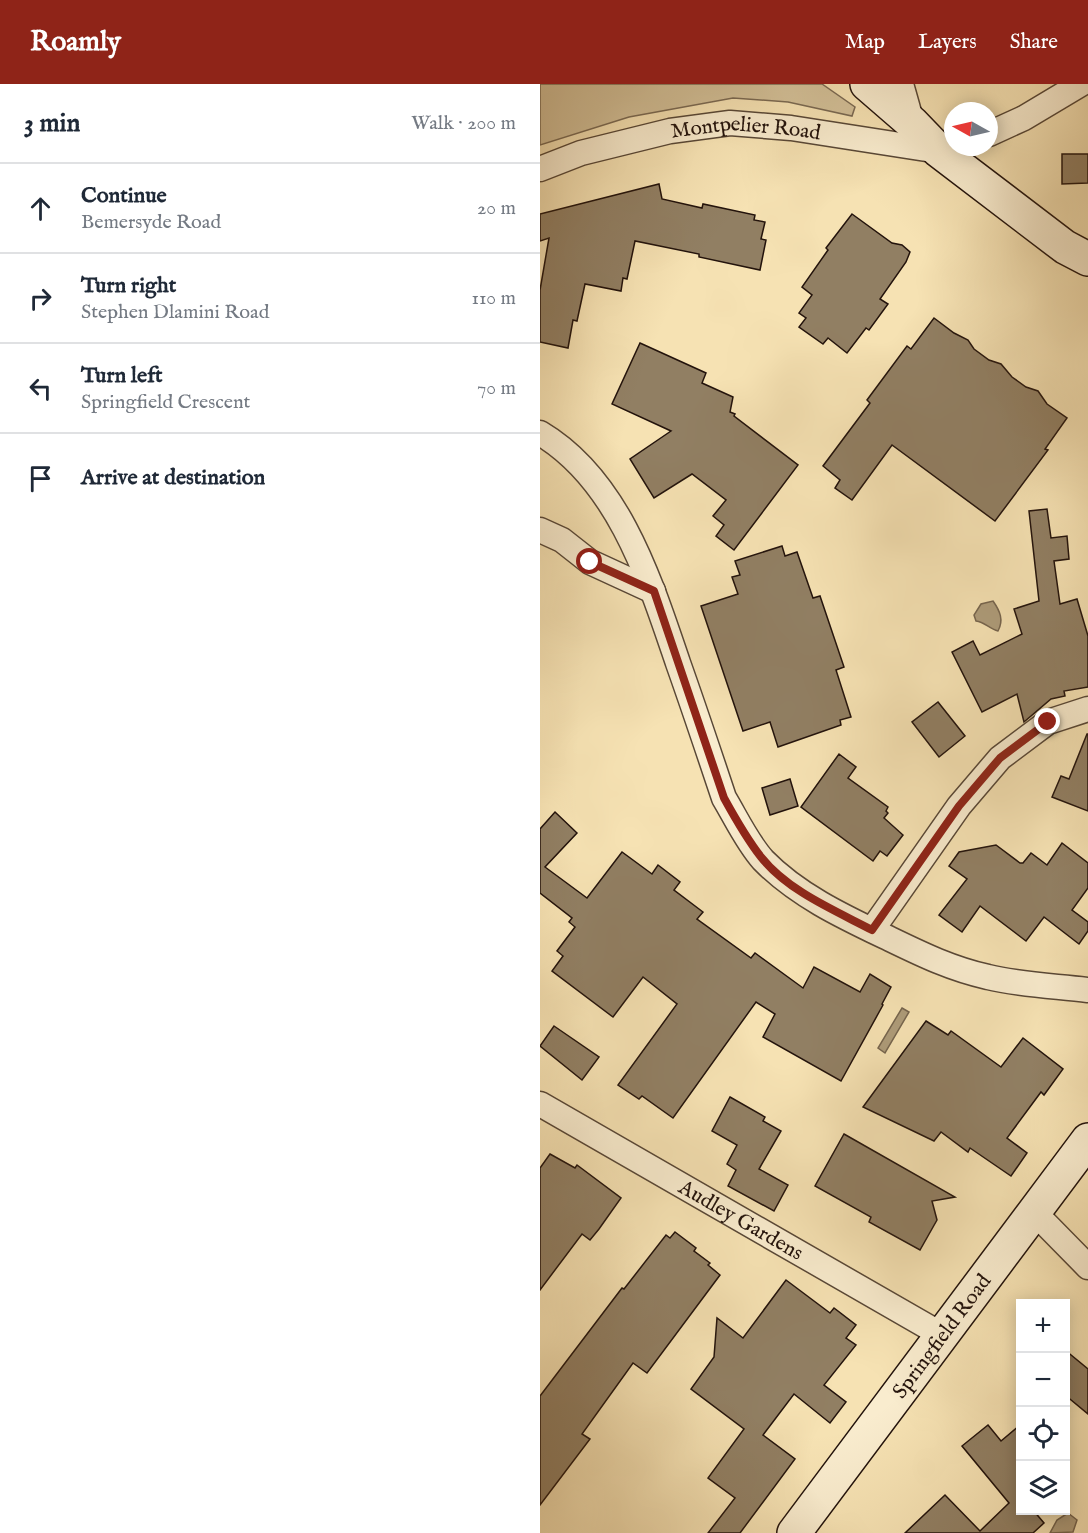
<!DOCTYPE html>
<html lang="en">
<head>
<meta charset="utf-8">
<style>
  :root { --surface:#fff; --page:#f6f6f7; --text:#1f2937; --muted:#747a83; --line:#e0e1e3; --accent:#8f2418 }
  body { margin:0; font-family:"IM FELL English",serif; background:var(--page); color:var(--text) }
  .controls { position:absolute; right:18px; bottom:18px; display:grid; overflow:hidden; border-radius:0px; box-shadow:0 3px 15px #0003 }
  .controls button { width:54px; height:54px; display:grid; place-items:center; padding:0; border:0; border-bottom:2px solid var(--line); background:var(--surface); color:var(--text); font:30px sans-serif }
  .compass { position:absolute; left:404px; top:18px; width:54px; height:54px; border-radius:50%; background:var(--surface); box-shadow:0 3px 15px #0003; rotate:278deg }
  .stop { position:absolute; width:18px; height:18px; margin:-14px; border:4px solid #8f2418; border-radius:50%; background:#fff }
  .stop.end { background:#8f2418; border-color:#fff; box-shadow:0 2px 6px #0008 }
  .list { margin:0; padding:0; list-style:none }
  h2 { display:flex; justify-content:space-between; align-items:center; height:78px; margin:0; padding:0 24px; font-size:26px }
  h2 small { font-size:20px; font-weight:400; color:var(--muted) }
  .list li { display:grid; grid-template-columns:39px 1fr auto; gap:18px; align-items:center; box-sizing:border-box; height:90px; padding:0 24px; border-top:2px solid var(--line) }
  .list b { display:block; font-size:22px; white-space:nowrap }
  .list p { margin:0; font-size:20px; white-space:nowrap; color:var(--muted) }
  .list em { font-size:20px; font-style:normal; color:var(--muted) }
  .icon { flex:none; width:33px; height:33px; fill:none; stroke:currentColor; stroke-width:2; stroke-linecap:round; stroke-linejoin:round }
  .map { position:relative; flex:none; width:548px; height:1449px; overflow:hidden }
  header { display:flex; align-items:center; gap:36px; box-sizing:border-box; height:84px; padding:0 30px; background:var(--accent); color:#fff }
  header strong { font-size:28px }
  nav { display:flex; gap:33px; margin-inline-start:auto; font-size:21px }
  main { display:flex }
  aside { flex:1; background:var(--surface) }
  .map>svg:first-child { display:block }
  .green { fill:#d2bf97; stroke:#7a6952; stroke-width:1.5 }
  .water { fill:#ae9c7a; stroke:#76654e; stroke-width:1.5 }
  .building { fill:#917f63; stroke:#23130c; stroke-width:1.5 }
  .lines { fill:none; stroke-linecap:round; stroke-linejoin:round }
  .street-casing { stroke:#584736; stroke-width:27 }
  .secondary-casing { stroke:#23130c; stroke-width:36 }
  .street { stroke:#f9ecce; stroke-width:24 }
  .secondary { stroke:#f9ecce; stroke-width:33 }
  .route { stroke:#8f2418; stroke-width:8 }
  .labels { text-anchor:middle; stroke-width:5; stroke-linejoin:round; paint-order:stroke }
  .street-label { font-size:21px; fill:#23130c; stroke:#f9ecce }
</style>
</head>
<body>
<header>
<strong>Roamly</strong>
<nav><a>Map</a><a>Layers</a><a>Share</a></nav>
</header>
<main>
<aside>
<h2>3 min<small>Walk · 200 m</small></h2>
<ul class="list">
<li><svg class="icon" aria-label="ahead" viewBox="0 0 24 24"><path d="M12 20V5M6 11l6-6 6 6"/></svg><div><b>Continue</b><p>Bemersyde Road</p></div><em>20 m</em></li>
<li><svg class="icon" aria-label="right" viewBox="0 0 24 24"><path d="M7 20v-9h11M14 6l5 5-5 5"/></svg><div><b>Turn right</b><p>Stephen Dlamini Road</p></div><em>110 m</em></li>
<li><svg class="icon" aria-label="left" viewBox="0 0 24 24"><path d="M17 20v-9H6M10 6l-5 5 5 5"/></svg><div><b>Turn left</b><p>Springfield Crescent</p></div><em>70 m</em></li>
<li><svg class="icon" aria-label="arrive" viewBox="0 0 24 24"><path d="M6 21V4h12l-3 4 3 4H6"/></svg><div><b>Arrive at destination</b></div></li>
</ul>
</aside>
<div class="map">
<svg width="548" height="1449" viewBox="0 0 548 1449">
  <rect width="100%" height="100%" fill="#f6e2b3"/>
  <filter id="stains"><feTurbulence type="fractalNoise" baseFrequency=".00333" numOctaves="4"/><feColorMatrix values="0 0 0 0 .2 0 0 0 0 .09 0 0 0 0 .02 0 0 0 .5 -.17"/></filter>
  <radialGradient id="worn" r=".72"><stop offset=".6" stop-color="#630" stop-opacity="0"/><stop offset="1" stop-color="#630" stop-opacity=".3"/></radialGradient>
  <path class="green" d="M0,0H282L315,23L312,32L248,18L193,14L89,33L0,61Z"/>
  <g class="water">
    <path d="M453,517C460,527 464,536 458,547C449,545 445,538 436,537L434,531L441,520Z"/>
    <path d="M362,924L369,928L345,969L338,964Z"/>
    <path d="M528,1429L537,1436L533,1448L510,1449L517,1436Z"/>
  </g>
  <g class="building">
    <path d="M522,70H548V99L522,100Z"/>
    <path d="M119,100L122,115L162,124L163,120L215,131L214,136L225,138L221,155L226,156L220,186L159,173V170L95,157L87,195L83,194L81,207L45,200L37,237L33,236L28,264L0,258V206L9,154L0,157V130Z"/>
    <path d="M312,130L352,159L362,161L370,168L366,178L340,215L348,220L329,246L326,244L307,269L288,254L283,260L259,243L266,234L259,229L272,211L262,203L288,166L286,164Z"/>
    <path d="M394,234L414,249L428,256L434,265L449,276L461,280L472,293L486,303L498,307L507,320L527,334L505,365L508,366L455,437L352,361L312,416L295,404L300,396L283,382L330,319L327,316L367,262L371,265Z"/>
    <path d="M100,259L166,289L162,299L193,313L190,328L195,330L194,332L258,381L194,466L176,452L184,441L173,432L186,416L152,390L114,414L90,375L131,347L72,320Z"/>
    <path d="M507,425L511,454L527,452L529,475L514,477L520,520L537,515L548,552V603L524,607L525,612L511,615L484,638L477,610L442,628L412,568L433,557L440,571L482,550L474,525L499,517L489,427Z"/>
    <path d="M242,462L245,472L257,468L273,514L280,512L304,583L296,586L311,633L300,636L301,641L238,663L230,638L203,647L161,522L198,510L192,493L200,491L195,477Z"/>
    <path d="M398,618L425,652L399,673L372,638Z"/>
    <path d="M547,650H548V727L512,713L521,692L529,695Z"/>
    <path d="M299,670L316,683L308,694L348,723L346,727L348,729L344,734L363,751L347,772L340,767L333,777L261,723Z"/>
    <path d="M250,695L258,722L230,731L222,704Z"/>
    <path d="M15,728L37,749L5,783L47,814L82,768L112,790L118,781L140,798L134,806L163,828L157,835L211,874L215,869L263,904L274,883L320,908L330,890L351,903L342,920L343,921L301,997L223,953L235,930L216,918L133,1034L102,1012L99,1015L78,1001L137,920L103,893L73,933L12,887L23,872L17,867L35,843L29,838L32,834L0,809V745Z"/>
    <path d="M522,759L548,779V804L532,826L548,838V847L539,860L504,833L486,857L440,822L422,848L399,831L427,795L409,782L419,768L456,761L480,779H483L491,769L507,781Z"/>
    <path d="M386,937L408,951L411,947L461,983L483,954L523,985L504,1011L501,1008L467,1054L487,1069L471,1092L430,1064L428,1068L401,1048L394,1057L323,1023Z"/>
    <path d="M14,942L59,973L42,996L0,962Z"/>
    <path d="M190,1013L225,1033L223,1037L241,1047L219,1085L248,1101L234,1127L188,1102L196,1086L187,1080L197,1061L172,1047Z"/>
    <path d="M304,1050L415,1113L392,1117L397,1136L380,1166L329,1138L331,1133L275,1102Z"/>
    <path d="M10,1070L35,1084L37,1081L81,1114L59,1145L50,1156L42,1150L0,1206V1084Z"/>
    <path d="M135,1148L156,1164L154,1167L170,1179L168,1181L180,1191L107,1289L93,1279L42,1350L50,1355L0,1421V1312L82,1204L84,1205L126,1151L130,1154Z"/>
    <path d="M246,1196L290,1229L294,1224L316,1241L306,1254L316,1261L284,1301L306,1318L290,1339L254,1310L223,1351L255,1375L200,1449H168L195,1414L168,1394L204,1345L151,1305L174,1273L177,1234L203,1254Z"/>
    <path d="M525,1266L548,1285V1330L525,1311Z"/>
    <path d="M448,1341L461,1357L480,1341V1426H493L504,1439L493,1449H365L405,1411L440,1447L469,1419L422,1362Z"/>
  </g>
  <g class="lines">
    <defs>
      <g id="street">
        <path d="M361,0L372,39"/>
        <path d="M449,50L484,34L541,0"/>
        <path id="s1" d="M0,85L41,69L130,47L190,39L251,44L399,67L405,65"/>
        <path d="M0,349C79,396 110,497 138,579C154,624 169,669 184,714C196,734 207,758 223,776C258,812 306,834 350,855C383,871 412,885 448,893C480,901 515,902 548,906"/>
        <path d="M0,446L22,456L50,478L113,507"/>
        <path d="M332,846L419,722L460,674L508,638L548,625"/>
        <path id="s2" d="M0,1020L402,1251"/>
        <path d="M494,1128L548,1183"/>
      </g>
      <g id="secondary">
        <path d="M327,0L372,39L399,67L525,163L548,175"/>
        <path id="s3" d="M254,1449L548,1056"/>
      </g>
    </defs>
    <use href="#street" class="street-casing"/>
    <use href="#secondary" class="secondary-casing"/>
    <use href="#street" class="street"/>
    <use href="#secondary" class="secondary"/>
  </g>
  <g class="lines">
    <path class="route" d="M50,478L114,507L184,714C195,734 206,754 221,773C248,807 294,826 332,846L419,722L460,674L508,638"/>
  </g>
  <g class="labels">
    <g class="street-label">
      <text dy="7" stroke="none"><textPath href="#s1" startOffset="212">Montpelier Road</textPath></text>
      <text dy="7" stroke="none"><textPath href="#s2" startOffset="232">Audley Gardens</textPath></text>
      <text dy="7" stroke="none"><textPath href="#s3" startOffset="246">Springfield Road</textPath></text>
    </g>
  </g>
  <rect width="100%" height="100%" filter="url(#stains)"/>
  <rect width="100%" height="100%" fill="url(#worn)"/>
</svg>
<div class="controls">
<button>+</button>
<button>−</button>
<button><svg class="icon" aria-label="locate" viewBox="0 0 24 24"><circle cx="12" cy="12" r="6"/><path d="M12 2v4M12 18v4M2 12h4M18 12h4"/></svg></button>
<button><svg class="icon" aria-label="layers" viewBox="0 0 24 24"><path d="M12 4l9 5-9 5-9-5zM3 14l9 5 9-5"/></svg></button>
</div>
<svg class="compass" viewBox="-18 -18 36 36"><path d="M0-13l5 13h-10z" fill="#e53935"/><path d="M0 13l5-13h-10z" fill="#747a83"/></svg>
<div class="stop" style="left:50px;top:478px"></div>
<div class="stop end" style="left:508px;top:638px"></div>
</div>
</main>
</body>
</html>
